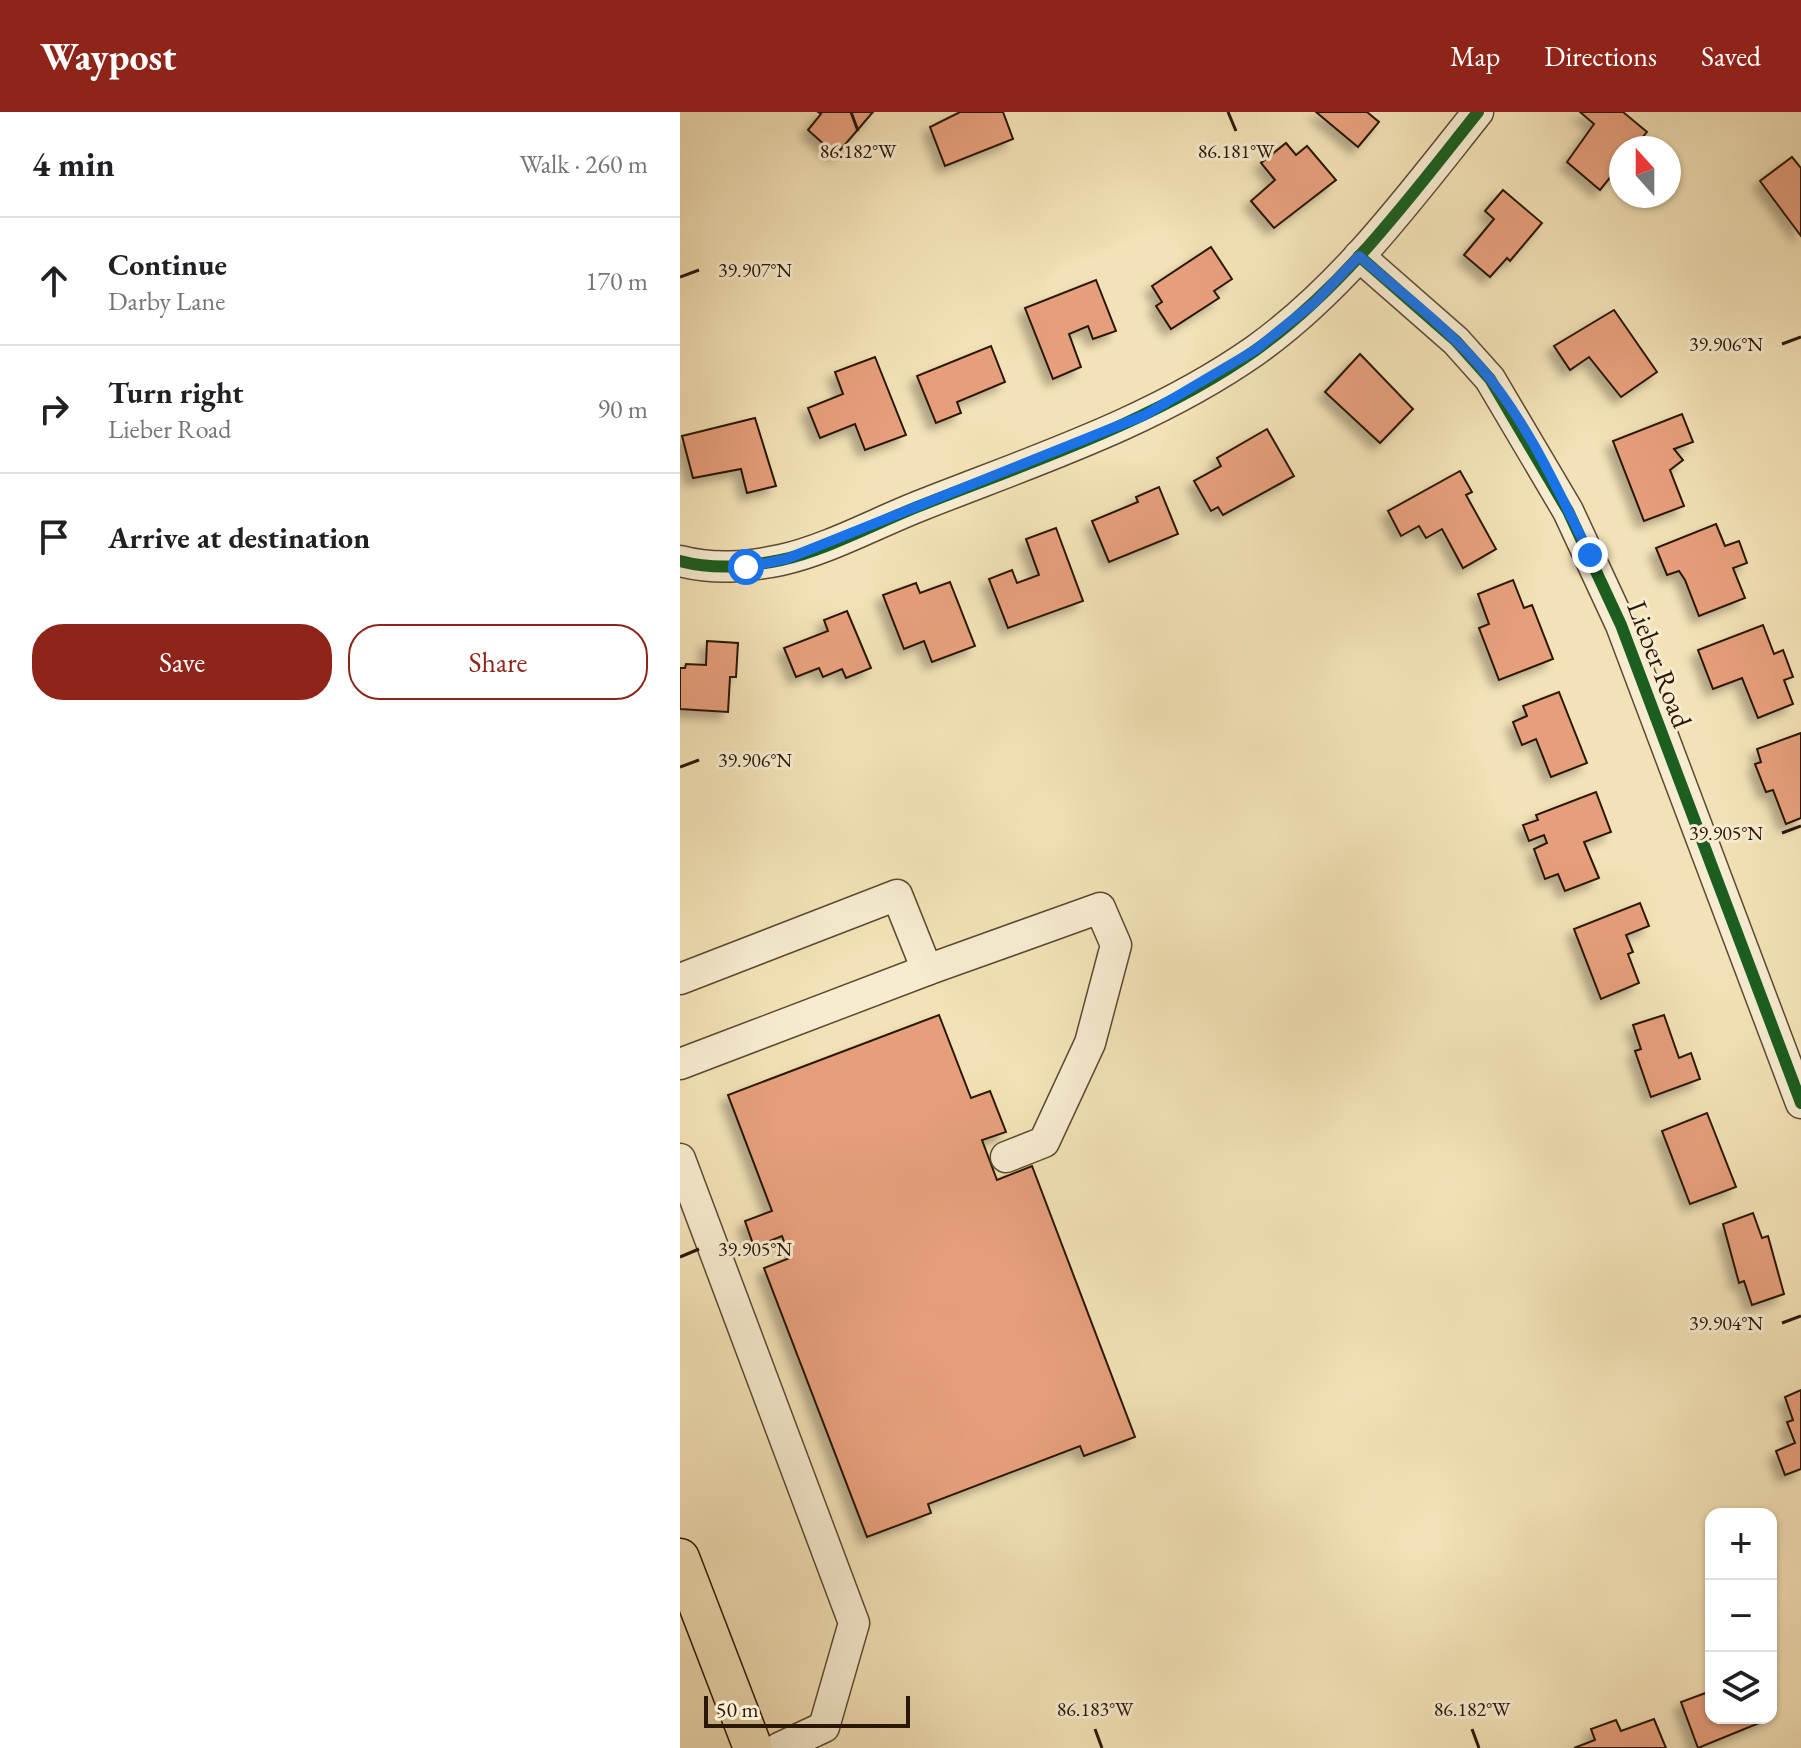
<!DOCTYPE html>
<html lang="en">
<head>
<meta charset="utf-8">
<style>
  :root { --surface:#fff; --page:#f6f6f6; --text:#202124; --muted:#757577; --line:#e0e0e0; --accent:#8f2418 }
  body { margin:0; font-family:"EB Garamond",serif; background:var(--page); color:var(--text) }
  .controls { position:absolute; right:24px; bottom:24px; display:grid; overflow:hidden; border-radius:16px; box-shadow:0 2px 6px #0004 }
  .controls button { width:72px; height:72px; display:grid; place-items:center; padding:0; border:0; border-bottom:2px solid var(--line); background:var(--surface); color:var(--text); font:40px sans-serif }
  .compass { position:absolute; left:929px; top:24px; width:72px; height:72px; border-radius:50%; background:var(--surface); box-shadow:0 2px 6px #0004; rotate:339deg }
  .scale { position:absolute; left:24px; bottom:20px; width:206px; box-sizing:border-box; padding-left:8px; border:4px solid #2b1706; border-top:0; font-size:22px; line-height:28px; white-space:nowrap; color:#2b1706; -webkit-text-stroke:6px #f7ecd0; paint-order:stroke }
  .stop { position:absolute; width:24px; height:24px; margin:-18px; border:6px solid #1a73e8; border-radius:50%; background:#fff }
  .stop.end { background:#1a73e8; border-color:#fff; box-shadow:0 2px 8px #0008 }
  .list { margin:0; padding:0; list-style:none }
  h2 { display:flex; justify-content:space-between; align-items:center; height:104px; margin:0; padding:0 32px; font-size:34px }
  h2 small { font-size:26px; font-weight:400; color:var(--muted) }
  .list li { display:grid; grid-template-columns:52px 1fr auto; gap:24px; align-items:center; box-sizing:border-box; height:128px; padding:0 32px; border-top:2px solid var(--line) }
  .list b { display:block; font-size:30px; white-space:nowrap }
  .list p { margin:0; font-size:26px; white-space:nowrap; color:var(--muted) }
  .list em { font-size:26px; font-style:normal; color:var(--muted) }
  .actions { display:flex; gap:16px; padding:24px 32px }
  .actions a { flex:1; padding:18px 0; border:2px solid var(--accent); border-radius:32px; text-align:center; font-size:28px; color:var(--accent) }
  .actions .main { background:var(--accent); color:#fff }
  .icon { flex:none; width:44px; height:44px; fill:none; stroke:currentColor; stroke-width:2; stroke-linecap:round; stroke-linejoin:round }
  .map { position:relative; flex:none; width:1121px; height:1636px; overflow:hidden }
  header { display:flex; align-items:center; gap:48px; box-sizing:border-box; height:112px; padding:0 40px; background:var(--accent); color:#fff }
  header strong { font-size:38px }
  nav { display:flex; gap:44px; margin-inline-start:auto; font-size:28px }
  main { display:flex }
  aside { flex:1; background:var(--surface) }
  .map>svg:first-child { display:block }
  .building { fill:#e69f7b; stroke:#2b1706; stroke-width:2; filter:url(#shadow) }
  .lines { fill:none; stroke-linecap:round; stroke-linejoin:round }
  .minor-casing { stroke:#5d4a32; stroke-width:33 }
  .major-casing { stroke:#2b1706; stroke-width:41 }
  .minor { stroke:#f7ecd0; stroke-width:30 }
  .major { stroke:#f3e2b7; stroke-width:38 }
  .cycleway-casing { stroke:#f7ecd0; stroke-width:17 }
  .cycleway { stroke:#1b5e20; stroke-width:12 }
  .route { stroke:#1a73e8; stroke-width:10 }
  .ticks { fill:none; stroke:#2b1706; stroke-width:3 }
  .labels { text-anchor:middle; stroke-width:6; stroke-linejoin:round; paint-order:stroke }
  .street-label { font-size:28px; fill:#2b1706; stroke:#f7ecd0 }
  .ticks-label { font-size:20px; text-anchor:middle; fill:#2b1706; stroke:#f7ecd0; stroke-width:6; stroke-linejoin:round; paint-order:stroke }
</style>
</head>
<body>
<header>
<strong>Waypost</strong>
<nav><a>Map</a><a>Directions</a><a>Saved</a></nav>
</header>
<main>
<aside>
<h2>4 min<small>Walk · 260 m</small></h2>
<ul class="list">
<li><svg class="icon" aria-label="ahead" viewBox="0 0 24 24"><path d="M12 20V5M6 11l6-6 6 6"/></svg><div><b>Continue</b><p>Darby Lane</p></div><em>170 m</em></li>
<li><svg class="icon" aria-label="right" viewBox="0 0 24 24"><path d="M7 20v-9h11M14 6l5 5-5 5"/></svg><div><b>Turn right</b><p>Lieber Road</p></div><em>90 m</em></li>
<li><svg class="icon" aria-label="arrive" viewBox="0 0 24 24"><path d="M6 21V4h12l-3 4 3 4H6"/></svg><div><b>Arrive at destination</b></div></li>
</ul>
<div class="actions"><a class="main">Save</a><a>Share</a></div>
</aside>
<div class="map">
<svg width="1121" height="1636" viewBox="0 0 1121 1636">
  <defs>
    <filter id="shadow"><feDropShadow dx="-7" dy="7" stdDeviation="4" flood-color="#0004"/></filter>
  </defs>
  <rect width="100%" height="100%" fill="#f3e2b7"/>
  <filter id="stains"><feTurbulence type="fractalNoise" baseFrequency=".0025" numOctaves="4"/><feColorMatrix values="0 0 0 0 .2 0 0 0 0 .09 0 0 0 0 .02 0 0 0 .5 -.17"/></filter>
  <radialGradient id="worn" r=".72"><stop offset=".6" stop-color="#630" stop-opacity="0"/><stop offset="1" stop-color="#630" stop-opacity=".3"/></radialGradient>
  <g class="building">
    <path d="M138,0H193L156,43L128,18L141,2Z"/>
    <path d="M280,0H323L333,27L265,54L250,15Z"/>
    <path d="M636,0H687L699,10L678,35Z"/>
    <path d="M900,0H943L967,20L954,36H941V52L920,78L887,50L914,12Z"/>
    <path d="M606,31L616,43L627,34L656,68L594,116L571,89L595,68L581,51Z"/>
    <path d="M1112,45L1121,56V124L1080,69Z"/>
    <path d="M823,78L862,111L830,149L827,146L810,165L784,143L814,107L805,99Z"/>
    <path d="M531,135L552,167L534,179L539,186L491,217L476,194L482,190L472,174Z"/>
    <path d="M416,168L436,219L413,227L408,214L389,222L401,255L373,267L345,196Z"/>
    <path d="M934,198L977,260L941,285L909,245L890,258L874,234Z"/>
    <path d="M311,234L325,270L277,290L281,301L256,311L237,264Z"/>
    <path d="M680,242L733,297L700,331L645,280Z"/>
    <path d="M195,245L226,323L185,338L175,312L140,326L128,296L163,282L155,260Z"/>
    <path d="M1002,302L1013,330L994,337L1003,348L990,358L1004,394L964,409L933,329Z"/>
    <path d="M75,306L96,374L67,381L61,357L13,366L2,324Z"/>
    <path d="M587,317L614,364L543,403L538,395L531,399L514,369L541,354L537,346Z"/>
    <path d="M780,359L792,380L786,383L816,437L783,456L762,417L746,426L739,414L721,424L708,399Z"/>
    <path d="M479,375L498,422L429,450L412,409L458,390L456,385Z"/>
    <path d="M1036,412L1045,434L1059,429L1067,451L1053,456L1065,486L1019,504L1005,468L999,459L987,463L976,436Z"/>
    <path d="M376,416L403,489L328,516L309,467L332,458L337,471L359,463L346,427Z"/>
    <path d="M833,468L844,496L852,493L873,547L819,568L799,516L809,512L798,482Z"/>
    <path d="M270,470L295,534L252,550L244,529L224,537L203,483L236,471L240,481Z"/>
    <path d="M167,499L191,556L166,566L162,557L143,565L139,556L116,565L104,536L148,519L144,508Z"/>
    <path d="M1083,513L1094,542L1103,538L1113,565L1104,568L1113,592L1078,606L1062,566L1033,577L1018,538Z"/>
    <path d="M27,529L58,531L56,565H50L48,600L0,597V556H5L6,552L26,553Z"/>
    <path d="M879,580L907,651L871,665L856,627L842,633L833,610L847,604L843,594Z"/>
    <path d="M1121,621V706L1106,712L1093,678L1086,680L1075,652L1081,650L1077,637Z"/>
    <path d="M916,680L931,720L904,730L919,766L885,779L878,762L865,767L854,737L867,731L864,723L849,729L843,713L858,708L856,703Z"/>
    <path d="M960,791L969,814L946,823L953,840L948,842L959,871L921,887L894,817Z"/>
    <path d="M259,903L291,986L310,979L326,1020L302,1028L317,1068L352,1054L455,1325L404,1344L400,1334L248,1392L251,1401L187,1425L84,1156L110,1146L102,1124L74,1135L65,1109L92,1099L48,983Z"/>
    <path d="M984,903L999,946L1011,941L1020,967L971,985L955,939L961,937L953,913Z"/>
    <path d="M1027,1001L1056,1075L1010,1092L982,1019Z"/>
    <path d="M1073,1101L1082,1126L1088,1124L1104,1182L1072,1193L1064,1169L1059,1171L1043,1112Z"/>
    <path d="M1121,1278V1357L1105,1363L1096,1339L1115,1331L1107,1310L1113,1308L1105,1285Z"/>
    <path d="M1031,1579V1606L1089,1607L1018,1636L1001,1590Z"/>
    <path d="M974,1607L986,1636H894L915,1628L911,1617L936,1608L941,1619Z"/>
  </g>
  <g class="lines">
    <defs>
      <g id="minor">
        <path d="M679,144L776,229L810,267L888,399L941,513L1121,991"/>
        <path d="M0,449C34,458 67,455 101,448C147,438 198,410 242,393C356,348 475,309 576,238C665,174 730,85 798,0"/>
        <path d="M0,867L217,783L247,858L420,796L436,833L410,931L364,1030L326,1045"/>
        <path d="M0,952L247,858"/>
        <path d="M0,1047L174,1511L144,1615L99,1636"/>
      </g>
      <path id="major" d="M0,1446L73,1636"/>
    </defs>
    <use href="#minor" class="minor-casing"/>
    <use href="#major" class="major-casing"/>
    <use href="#minor" class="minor"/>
    <use href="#major" class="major"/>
    <defs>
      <g id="cycleway">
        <path d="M679,144L776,229L810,267L888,399L941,513L1121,991"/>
        <path d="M0,449C34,458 67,455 101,448C147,438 198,410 242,393C356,348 475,309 576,238C665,174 730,85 798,0"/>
      </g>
    </defs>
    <use href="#cycleway" class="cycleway-casing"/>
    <use href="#cycleway" class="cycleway"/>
  </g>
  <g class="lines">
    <path class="route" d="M66,455L106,447L465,303L575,238L635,190L679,144C719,179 763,212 798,252C846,307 878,378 910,443"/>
  </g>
  <path class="ticks" d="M171,0L178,19M548,0L556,19M0,165L19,158M1102,232L1121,225M0,655L19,648M1102,721L1121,714M0,1145L19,1137M1102,1211L1121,1204M415,1617L422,1636M792,1617L799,1636"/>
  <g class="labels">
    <g class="street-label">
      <text transform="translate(980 552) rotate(69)" y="10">Lieber Road</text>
    </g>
  </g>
  <g class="ticks-label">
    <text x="178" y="46">86.182°W</text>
    <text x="556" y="46">86.181°W</text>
    <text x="75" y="165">39.907°N</text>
    <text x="1046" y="239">39.906°N</text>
    <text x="75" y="655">39.906°N</text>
    <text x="1046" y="728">39.905°N</text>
    <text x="75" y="1144">39.905°N</text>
    <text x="1046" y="1218">39.904°N</text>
    <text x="415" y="1604">86.183°W</text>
    <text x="792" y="1604">86.182°W</text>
  </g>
  <rect width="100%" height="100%" filter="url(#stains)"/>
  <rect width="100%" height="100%" fill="url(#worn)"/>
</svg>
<div class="controls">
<button>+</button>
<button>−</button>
<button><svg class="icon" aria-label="layers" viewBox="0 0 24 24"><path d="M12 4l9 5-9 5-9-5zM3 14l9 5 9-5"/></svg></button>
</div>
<svg class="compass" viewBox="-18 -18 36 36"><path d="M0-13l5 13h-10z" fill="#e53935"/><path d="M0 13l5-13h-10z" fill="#757577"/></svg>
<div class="scale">50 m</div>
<div class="stop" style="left:66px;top:455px"></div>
<div class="stop end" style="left:910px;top:443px"></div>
</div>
</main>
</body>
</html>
